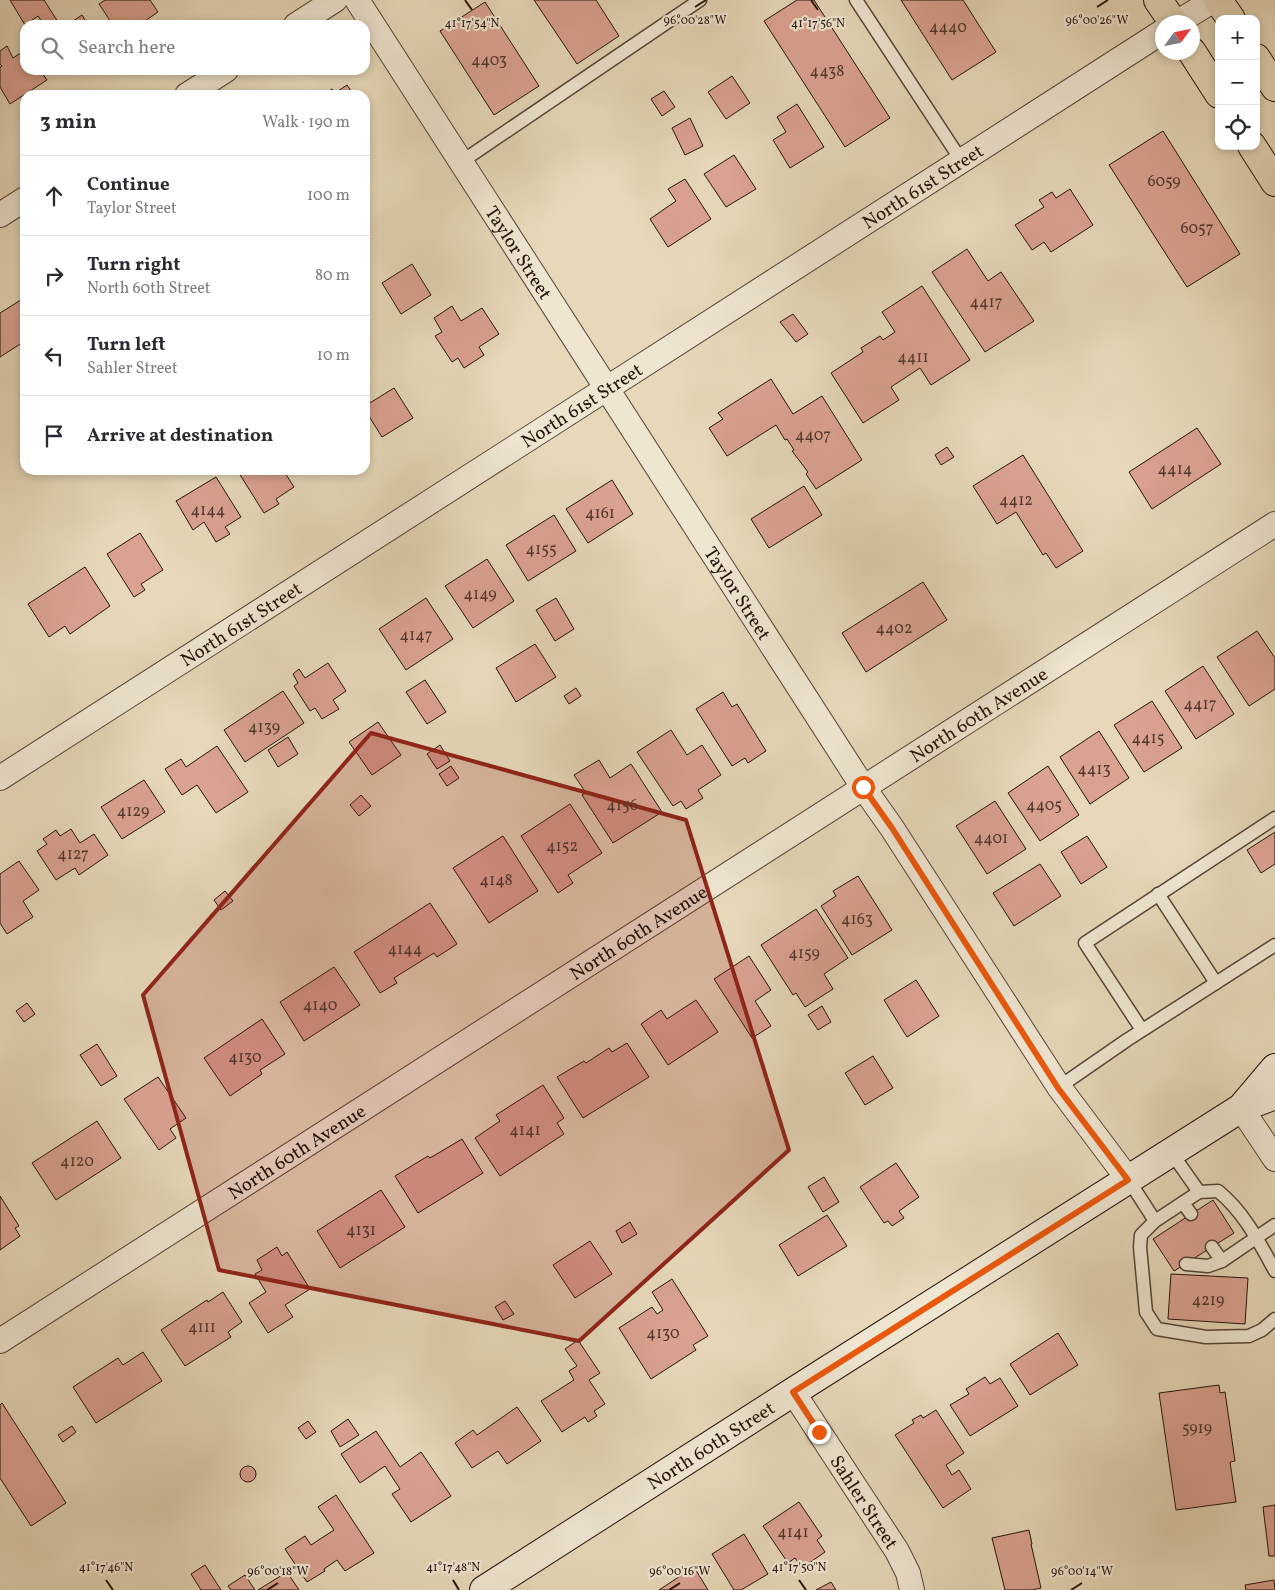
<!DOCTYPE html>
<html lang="en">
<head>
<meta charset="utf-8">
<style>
  :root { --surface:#fff; --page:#f2f2f3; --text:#2b2b33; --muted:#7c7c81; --line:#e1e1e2 }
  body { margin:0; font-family:Vollkorn,serif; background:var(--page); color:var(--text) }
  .controls { position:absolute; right:15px; top:15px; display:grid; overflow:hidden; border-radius:10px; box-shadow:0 2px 8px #0003 }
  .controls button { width:45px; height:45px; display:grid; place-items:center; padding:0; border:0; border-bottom:1px solid var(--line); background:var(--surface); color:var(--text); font:25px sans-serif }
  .compass { position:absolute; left:1155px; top:15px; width:45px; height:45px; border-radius:50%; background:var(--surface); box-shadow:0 2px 8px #0003; rotate:57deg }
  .stop { position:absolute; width:15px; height:15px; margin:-11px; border:4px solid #ea580c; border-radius:50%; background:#fff }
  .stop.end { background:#ea580c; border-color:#fff; box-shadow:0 1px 5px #0008 }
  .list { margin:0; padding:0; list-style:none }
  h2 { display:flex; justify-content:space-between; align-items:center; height:65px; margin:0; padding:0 20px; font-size:21px }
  h2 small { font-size:16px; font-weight:400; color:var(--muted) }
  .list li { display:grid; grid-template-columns:32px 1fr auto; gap:15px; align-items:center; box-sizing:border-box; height:80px; padding:0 20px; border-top:1px solid var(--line) }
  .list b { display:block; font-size:19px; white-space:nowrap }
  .list p { margin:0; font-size:16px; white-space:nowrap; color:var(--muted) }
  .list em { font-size:16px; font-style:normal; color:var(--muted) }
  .icon { flex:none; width:28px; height:28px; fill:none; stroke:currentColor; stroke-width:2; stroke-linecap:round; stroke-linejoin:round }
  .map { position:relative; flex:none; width:1275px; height:1590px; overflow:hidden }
  .search { position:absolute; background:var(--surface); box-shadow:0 2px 8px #0003; left:20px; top:20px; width:350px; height:55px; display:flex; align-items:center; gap:12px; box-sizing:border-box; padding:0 18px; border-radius:15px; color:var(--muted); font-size:19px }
  .panel { position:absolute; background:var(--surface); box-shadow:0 2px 8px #0003; left:20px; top:90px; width:350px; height:385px; border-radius:15px }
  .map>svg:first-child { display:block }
  .building { fill:#daa291; stroke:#25120a }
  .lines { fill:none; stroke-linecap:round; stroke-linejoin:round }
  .lane-casing { stroke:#554436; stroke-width:15 }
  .street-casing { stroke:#554436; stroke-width:26 }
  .secondary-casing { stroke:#25120a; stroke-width:30 }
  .primary-casing { stroke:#25120a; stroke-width:30 }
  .lane { stroke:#efe6d2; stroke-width:12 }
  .street { stroke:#efe6d2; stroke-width:24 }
  .secondary { stroke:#efe6d2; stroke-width:28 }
  .primary { stroke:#e6d8b9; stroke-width:28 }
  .route { stroke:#ea580c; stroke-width:6 }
  .marked { fill:#8f2418; fill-opacity:0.2; stroke:#8f2418; stroke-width:4; stroke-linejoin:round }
  .ticks { fill:none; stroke:#25120a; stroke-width:2 }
  .labels { text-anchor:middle; stroke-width:4.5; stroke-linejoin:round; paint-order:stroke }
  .number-label { font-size:16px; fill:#52362c }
  .street-label { font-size:19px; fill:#25120a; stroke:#efe6d2 }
  .ticks-label { font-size:12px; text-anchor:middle; fill:#25120a; stroke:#efe6d2; stroke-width:4.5; stroke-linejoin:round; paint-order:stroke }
</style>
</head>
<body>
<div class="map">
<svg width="1275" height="1590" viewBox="0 0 1275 1590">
  <rect width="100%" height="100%" fill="#e6d8b9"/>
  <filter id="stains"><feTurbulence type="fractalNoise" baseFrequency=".004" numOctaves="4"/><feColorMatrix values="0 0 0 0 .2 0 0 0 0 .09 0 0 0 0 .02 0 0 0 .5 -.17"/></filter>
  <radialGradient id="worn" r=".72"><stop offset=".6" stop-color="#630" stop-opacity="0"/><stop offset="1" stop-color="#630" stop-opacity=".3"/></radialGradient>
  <g class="building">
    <path d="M10,0H44L60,25H44L38,16L25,25Z"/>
    <path d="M105,0H150L158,12L139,25H113L99,4Z"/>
    <path d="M534,0H596L619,36L577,64Z"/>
    <path d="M797,0H814L890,118L845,147L764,21Z"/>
    <path d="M901,0H963L996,52L952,80Z"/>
    <path d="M485,2L539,86L494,115L440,31Z"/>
    <path d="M82,15L88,25H67Z"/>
    <path d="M7,46L13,58L25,50V70H40L47,80L10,104L0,87V67L2,66L0,64V51Z"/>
    <path d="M732,76L750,103L726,119L708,92Z"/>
    <path d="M347,85L354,95H323L332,89L335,93Z"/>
    <path d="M664,91L675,107L662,116L651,99Z"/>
    <path d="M797,104L824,147L790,168L773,140L786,132L777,117Z"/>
    <path d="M690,118L703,146L685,155L672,128Z"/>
    <path d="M1163,131L1240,254L1187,287L1109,165Z"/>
    <path d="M734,155L756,189L726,207L704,174Z"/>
    <path d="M685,179L711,219L668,247L650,219L676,201L668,189Z"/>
    <path d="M1070,189L1093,225L1051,252L1044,242L1032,250L1015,225L1044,207L1039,200L1052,192L1056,198Z"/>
    <path d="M967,249L988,281L1001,272L1034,321L985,352L932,272Z"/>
    <path d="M412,264L431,295L401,314L382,283Z"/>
    <path d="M922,286L970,360L931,385L920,368L891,387L899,400L863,423L831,373L863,352L861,348L880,336L883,340L895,332L882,312Z"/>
    <path d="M24,298L25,300V341L0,357V313Z"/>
    <path d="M452,306L461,321L482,308L499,334L479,347L484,355L464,368L458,358L452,362L435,336L442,332L434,318Z"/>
    <path d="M793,314L808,334L796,342L780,322Z"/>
    <path d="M771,379L793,414L822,396L862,460L816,489L806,474L808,472L792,451L794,450L787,439L785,440L776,425L727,456L709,428L723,419L718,413Z"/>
    <path d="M394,388L413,418L382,437L365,410V406Z"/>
    <path d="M1197,428L1221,464L1152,509L1129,472Z"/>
    <path d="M947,447L954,457L941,465L935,455Z"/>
    <path d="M1023,455L1083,551L1056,568L1046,553L1043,555L1016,512L997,524L973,486Z"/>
    <path d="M237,470H283L294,487L276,499L279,504L264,513Z"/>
    <path d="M216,477L241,517L225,527L230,534L216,542L204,522L193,530L176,501Z"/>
    <path d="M612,480L633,514L588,543L566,509Z"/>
    <path d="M804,486L822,515L769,548L751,519Z"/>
    <path d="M554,515L576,551L528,581L506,545Z"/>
    <path d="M140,533L163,570L141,584L145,590L134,597L107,554Z"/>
    <path d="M487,559L514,601L473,628L445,586Z"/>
    <path d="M85,567L110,606L70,634L65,626L49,637L28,604Z"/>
    <path d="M923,582L947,620L866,672L842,633Z"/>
    <path d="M426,598L453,639L406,670L379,629Z"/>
    <path d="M556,598L574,629L555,641L536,610Z"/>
    <path d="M1257,631L1275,658V689L1249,706L1217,657Z"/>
    <path d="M535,644L556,677L516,702L496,668Z"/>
    <path d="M328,663L346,691L333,700L339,709L322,719L315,708L310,711L294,686L298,683L293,674L299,669L305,678Z"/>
    <path d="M1203,666L1234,714L1196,739L1165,691Z"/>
    <path d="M425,680L446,712L427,724L406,692Z"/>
    <path d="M576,688L581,696L569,704L564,696Z"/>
    <path d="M283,691L304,723L245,762L224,730Z"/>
    <path d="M723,692L732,707L737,704L766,751L748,763L745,758L732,766L696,709Z"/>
    <path d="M1152,701L1182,748L1144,772L1114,725Z"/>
    <path d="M378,722L401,755L372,775L349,742Z"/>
    <path d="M671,730L687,755L702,745L721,775L698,790L703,798L686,809L681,801L673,806L637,752Z"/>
    <path d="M1099,731L1129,778L1090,804L1060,757Z"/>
    <path d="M288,737L298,754L278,767L268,750Z"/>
    <path d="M440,745L450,761L437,769L427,754Z"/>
    <path d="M217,746L248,792L216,813L197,785L182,795L165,769L181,759L186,767Z"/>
    <path d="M599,760L610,778L631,764L662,812L613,843L582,795L586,793L574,775Z"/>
    <path d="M451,766L459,778L447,786L439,774Z"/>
    <path d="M1048,766L1079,815L1040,841L1008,793Z"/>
    <path d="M144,780L165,812L122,839L101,807Z"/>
    <path d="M361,795L371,806L359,816L350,805Z"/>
    <path d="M995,801L1026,849L987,874L956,826Z"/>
    <path d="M570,804L602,853L568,875L573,883L558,893L521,836Z"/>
    <path d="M71,829L80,843L94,834L108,855L79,875L75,868L56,880L37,851L47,844L43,839L56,830L60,836Z"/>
    <path d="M1275,832V864L1261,873L1247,850Z"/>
    <path d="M503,836L538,891L489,923L453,868Z"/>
    <path d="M1087,836L1107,867L1081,884L1061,852Z"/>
    <path d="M19,861L39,890L23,901L33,917L7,934L0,923V874Z"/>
    <path d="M1040,864L1061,896L1014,926L993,893Z"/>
    <path d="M858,876L892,930L852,955L821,906L836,896L833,891Z"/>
    <path d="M225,891L233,901L221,910L214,900Z"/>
    <path d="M430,903L457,944L437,957L434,953L394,978L397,983L380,993L354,952Z"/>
    <path d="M816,909L848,958L824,974L833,989L805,1007L796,993L793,995L761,945Z"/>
    <path d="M749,956L771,990L755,1001L771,1026L752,1038L714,979Z"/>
    <path d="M334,967L360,1005L304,1041L280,1002Z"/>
    <path d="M916,980L939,1016L907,1037L884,1000Z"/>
    <path d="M696,1000L718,1032L668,1065L641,1024L661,1010L667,1019Z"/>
    <path d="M27,1003L35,1014L24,1022L16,1011Z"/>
    <path d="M822,1006L831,1022L818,1030L808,1015Z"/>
    <path d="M262,1019L285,1054L260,1070L262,1074L230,1096L204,1058Z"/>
    <path d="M627,1043L649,1077L583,1118L557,1077L584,1061L586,1063L609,1048L612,1052Z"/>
    <path d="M97,1044L117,1076L101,1086L80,1055Z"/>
    <path d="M873,1056L893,1088L865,1105L845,1073Z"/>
    <path d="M158,1077L186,1118L170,1129L176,1138L159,1150L124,1099Z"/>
    <path d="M543,1085L564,1118L557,1123L564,1134L500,1176L475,1138L500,1121L496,1115Z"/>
    <path d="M97,1121L121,1158L56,1200L32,1163Z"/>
    <path d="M462,1139L483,1173L418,1213L395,1176L428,1156L430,1158Z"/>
    <path d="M896,1163L919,1197L899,1211L904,1218L892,1226L888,1221L884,1223L860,1187Z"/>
    <path d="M824,1177L839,1202L823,1212L808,1187Z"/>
    <path d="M381,1190L405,1227L340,1268L317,1231Z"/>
    <path d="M0,1196L19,1226L15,1228L20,1236L0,1250Z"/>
    <path d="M1213,1200L1234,1233L1174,1271L1153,1239Z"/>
    <path d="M827,1215L847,1246L798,1276L779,1245Z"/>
    <path d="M630,1222L637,1234L622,1243L616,1231Z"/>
    <path d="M590,1241L612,1274L575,1298L553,1265Z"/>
    <path d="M277,1247L282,1256L287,1252L310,1289L285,1305L293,1317L268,1333L249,1303L266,1292L255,1274L262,1270L257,1260Z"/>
    <path d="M1171,1274L1248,1278L1245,1324L1168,1319Z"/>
    <path d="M672,1279L708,1336L693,1345L696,1350L651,1379L619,1328L652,1307L657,1314L663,1310L652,1292Z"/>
    <path d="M223,1292L242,1322L228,1332L231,1337L185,1366L161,1330L207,1300L208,1302Z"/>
    <path d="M505,1301L514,1314L503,1320L495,1307Z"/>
    <path d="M1058,1333L1078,1365L1030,1395L1010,1364Z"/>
    <path d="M578,1340L600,1373L589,1380L605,1404L594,1411L597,1416L588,1422L585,1417L562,1432L541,1401L574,1380L569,1371L577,1366L565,1349Z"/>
    <path d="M143,1352L162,1381L96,1423L73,1387L118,1358L123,1365Z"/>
    <path d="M985,1377L990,1384L1000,1378L1018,1406L970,1436L950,1405L969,1394L966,1389Z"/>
    <path d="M1219,1385L1220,1393L1225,1392L1235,1461L1230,1462L1236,1502L1176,1510L1159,1393Z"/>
    <path d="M2,1403L66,1503L31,1526L0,1478V1405Z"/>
    <path d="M517,1407L541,1441L507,1464L498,1451L472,1468L455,1443L473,1430L477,1435Z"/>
    <path d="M936,1410L964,1453L946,1465L952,1475L959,1470L971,1489L943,1508L895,1435L914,1423L912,1420L921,1415L923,1418Z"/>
    <path d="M348,1419L359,1435L340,1447L331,1431Z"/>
    <path d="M308,1421L316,1432L306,1439L298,1428Z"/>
    <path d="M72,1426L76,1432L63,1442L58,1435Z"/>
    <path d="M376,1431L400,1467L421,1452L451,1496L411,1522L392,1494L400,1489L385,1466L360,1483L341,1454Z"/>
    <circle cx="248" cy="1474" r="8"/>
    <path d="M336,1495L374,1553L345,1571L337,1560L324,1569L325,1571L307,1582L285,1549L305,1536L311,1545L334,1530L318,1507Z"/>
    <path d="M799,1502L822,1536L817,1540L825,1552L802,1568L795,1558L788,1563L763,1526Z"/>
    <path d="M1275,1505V1556H1269L1263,1507Z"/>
    <path d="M1029,1530L1032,1544H1031L1041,1588L1032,1590H1005L992,1538Z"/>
    <path d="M744,1534L768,1574L741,1590H734L712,1554Z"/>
    <path d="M205,1565L221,1590H201L191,1574Z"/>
    <path d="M694,1567L708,1590H659Z"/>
    <path d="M287,1572L299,1590H258Z"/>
    <path d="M245,1575L255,1590H231L228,1586Z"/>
    <path d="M1274,1580L1275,1590H1246L1245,1585Z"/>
    <path d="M831,1582L836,1590H816Z"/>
  </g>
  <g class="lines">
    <defs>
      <g id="lane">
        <path d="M856,0L961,160"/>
        <path d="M461,162L700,0"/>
        <path d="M1158,894L1216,983"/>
        <path d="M1142,1030L1085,943L1275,818"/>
        <path d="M1059,1087L1127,1040L1275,945"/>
        <path d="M1171,1152L1199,1192"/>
        <path d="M1128,1179L1155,1221"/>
        <path d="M1183,1203L1191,1214"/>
        <path d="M1212,1247L1222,1261"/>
        <path d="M1186,1264L1208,1266L1222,1261L1275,1225"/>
        <path d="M1275,1271C1259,1242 1244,1212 1218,1191L1199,1192L1155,1221L1141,1235L1140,1247L1146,1312L1157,1329L1206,1337L1249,1336L1262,1330L1275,1319"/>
      </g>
      <g id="street">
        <path id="s1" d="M357,0L863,787L892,828L1059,1087L1128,1179"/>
        <path d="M1178,22L1214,0"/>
        <path d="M296,25L335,0"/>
        <path d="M187,95L226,70"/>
        <path d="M0,215L25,199"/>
        <path id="s2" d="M0,778L1162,32"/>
        <path d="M1241,1108L1275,1159"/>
        <path id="s3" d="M0,1341L1275,524"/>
        <path id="s4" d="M793,1392L897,1551L908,1573L912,1590"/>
      </g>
      <g id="secondary">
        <path d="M1242,1107L1275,1068"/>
        <path id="s5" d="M484,1590L793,1392L1241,1108L1275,1095"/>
      </g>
      <g id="primary">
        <path d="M1158,0L1173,22"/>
        <path d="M1218,0L1231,19"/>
        <path d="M1192,52L1219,94"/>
        <path d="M1256,58L1275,87"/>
        <path d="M1252,146L1275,182"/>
      </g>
    </defs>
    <use href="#lane" class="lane-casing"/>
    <use href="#street" class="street-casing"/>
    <use href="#secondary" class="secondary-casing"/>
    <use href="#primary" class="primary-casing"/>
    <use href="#lane" class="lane"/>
    <use href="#street" class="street"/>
    <use href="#secondary" class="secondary"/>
    <use href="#primary" class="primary"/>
  </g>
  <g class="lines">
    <path class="route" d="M819,1432L793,1392L1128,1180L1058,1088L892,828L863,787"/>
  </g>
  <path class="marked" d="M371,733L686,820L789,1150L579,1341L219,1270L143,995Z"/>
  <path class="ticks" d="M465,0L472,10M811,0L818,10M695,7L706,0M1097,7L1108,0M106,1580L113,1590M453,1580L459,1590M799,1580L806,1590M267,1590L278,1583M669,1590L680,1583M1071,1590L1082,1583"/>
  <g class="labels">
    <g class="number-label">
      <text x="948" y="32">4440</text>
      <text x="489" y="65">4403</text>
      <text x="827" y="76">4438</text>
      <text x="1164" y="186">6059</text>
      <text x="1197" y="233">6057</text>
      <text x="986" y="307">4417</text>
      <text x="913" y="362">4411</text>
      <text x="813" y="440">4407</text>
      <text x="1175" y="474">4414</text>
      <text x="1016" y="505">4412</text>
      <text x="208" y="515">4144</text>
      <text x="600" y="518">4161</text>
      <text x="541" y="554">4155</text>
      <text x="480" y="599">4149</text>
      <text x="894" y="633">4402</text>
      <text x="416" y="640">4147</text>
      <text x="1200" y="709">4417</text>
      <text x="264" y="732">4139</text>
      <text x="1148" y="743">4415</text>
      <text x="1094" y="774">4413</text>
      <text x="622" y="810">4156</text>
      <text x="1044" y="810">4405</text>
      <text x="133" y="816">4129</text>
      <text x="991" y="843">4401</text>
      <text x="562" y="851">4152</text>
      <text x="73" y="859">4127</text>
      <text x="496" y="885">4148</text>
      <text x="857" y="924">4163</text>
      <text x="405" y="954">4144</text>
      <text x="804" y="958">4159</text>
      <text x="320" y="1010">4140</text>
      <text x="245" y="1062">4130</text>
      <text x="525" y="1135">4141</text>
      <text x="77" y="1166">4120</text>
      <text x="361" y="1235">4131</text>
      <text x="1208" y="1305">4219</text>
      <text x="202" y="1332">4111</text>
      <text x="663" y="1338">4130</text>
      <text x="1197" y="1433">5919</text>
      <text x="793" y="1537">4141</text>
    </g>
    <g class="street-label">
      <text dy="7" stroke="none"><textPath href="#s2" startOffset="1096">North 61st Street</textPath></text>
      <text dy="7" stroke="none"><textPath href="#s1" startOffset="300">Taylor Street</textPath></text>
      <text dy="7" stroke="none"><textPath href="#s2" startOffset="691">North 61st Street</textPath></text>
      <text dy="7" stroke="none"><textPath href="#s1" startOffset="705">Taylor Street</textPath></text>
      <text dy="7" stroke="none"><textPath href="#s2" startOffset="286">North 61st Street</textPath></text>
      <text dy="7" stroke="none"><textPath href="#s3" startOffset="1162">North 60th Avenue</textPath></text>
      <text dy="7" stroke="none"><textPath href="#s3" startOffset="758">North 60th Avenue</textPath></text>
      <text dy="7" stroke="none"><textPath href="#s3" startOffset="352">North 60th Avenue</textPath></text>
      <text dy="7" stroke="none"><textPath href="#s5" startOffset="269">North 60th Street</textPath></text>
      <text dy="7" stroke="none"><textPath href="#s4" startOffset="131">Sahler Street</textPath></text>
    </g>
  </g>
  <g class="ticks-label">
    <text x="695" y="24">96°00'28"W</text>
    <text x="1097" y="24">96°00'26"W</text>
    <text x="472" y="27">41°17'54"N</text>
    <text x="818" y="27">41°17'56"N</text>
    <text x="106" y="1571">41°17'46"N</text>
    <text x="453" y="1571">41°17'48"N</text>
    <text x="799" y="1571">41°17'50"N</text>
    <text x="278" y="1575">96°00'18"W</text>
    <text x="680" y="1575">96°00'16"W</text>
    <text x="1082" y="1575">96°00'14"W</text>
  </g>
  <rect width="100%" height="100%" filter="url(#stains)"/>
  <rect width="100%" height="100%" fill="url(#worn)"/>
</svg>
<div class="controls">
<button>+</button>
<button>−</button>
<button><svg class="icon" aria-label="locate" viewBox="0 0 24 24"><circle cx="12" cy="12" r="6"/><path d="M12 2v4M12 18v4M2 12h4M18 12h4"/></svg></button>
</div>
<svg class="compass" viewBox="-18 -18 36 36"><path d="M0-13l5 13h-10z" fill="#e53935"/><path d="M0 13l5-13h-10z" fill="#7c7c81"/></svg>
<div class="stop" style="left:863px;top:787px"></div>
<div class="stop end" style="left:819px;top:1432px"></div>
<div class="search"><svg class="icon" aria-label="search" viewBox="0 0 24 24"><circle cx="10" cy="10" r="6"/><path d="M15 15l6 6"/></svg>Search here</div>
<section class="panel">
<h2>3 min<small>Walk · 190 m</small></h2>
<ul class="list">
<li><svg class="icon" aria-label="ahead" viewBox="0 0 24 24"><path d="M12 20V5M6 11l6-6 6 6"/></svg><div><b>Continue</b><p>Taylor Street</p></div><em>100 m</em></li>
<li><svg class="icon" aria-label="right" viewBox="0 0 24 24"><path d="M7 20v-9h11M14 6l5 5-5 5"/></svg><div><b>Turn right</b><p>North 60th Street</p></div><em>80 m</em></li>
<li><svg class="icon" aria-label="left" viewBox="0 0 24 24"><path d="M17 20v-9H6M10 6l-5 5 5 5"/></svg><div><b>Turn left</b><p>Sahler Street</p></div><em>10 m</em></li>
<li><svg class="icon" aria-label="arrive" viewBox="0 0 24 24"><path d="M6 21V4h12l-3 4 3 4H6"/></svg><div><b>Arrive at destination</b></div></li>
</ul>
</section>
</div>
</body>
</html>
